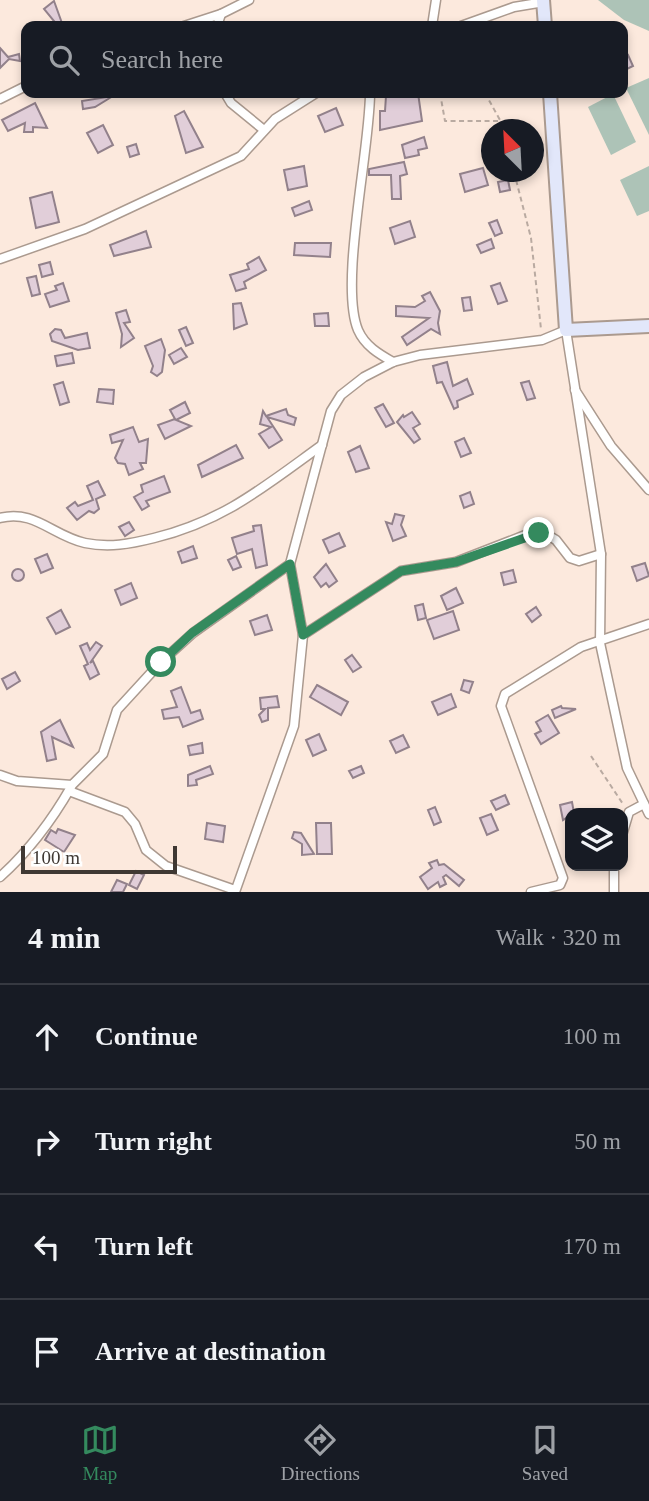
<!DOCTYPE html>
<html lang="en">
<head>
<meta charset="utf-8">
<style>
  :root { --surface:#171b24; --page:#242831; --text:#f1f3f6; --muted:#9ea1a6; --line:#363941; --accent:#348a5e }
  body { margin:0; font-family:Georgia,serif; background:var(--page); color:var(--text) }
  .controls { position:absolute; right:21px; bottom:21px; display:grid; overflow:hidden; border-radius:14px; box-shadow:0 4px 10px #0003 }
  .controls button { width:63px; height:63px; display:grid; place-items:center; padding:0; border:0; border-bottom:2px solid var(--line); background:var(--surface); color:var(--text); font:35px sans-serif }
  .compass { position:absolute; left:481px; top:119px; width:63px; height:63px; border-radius:50%; background:var(--surface); box-shadow:0 4px 10px #0003; rotate:336deg }
  .scale { position:absolute; left:21px; bottom:18px; width:156px; box-sizing:border-box; padding-left:7px; border:4px solid #3f3833; border-top:0; font-size:19px; line-height:24px; white-space:nowrap; color:#3f3833; -webkit-text-stroke:5px #fff; paint-order:stroke }
  .stop { position:absolute; width:21px; height:21px; margin:-16px; border:5px solid #348a5e; border-radius:50%; background:#fff }
  .stop.end { background:#348a5e; border-color:#fff; box-shadow:0 2px 7px #0008 }
  .list { margin:0; padding:0; list-style:none }
  h2 { display:flex; justify-content:space-between; align-items:center; height:91px; margin:0; padding:0 28px; font-size:30px }
  h2 small { font-size:23px; font-weight:400; color:var(--muted) }
  .list li { display:grid; grid-template-columns:46px 1fr auto; gap:21px; align-items:center; box-sizing:border-box; height:105px; padding:0 28px; border-top:2px solid var(--line) }
  .list b { display:block; font-size:26px; white-space:nowrap }
  .list em { font-size:23px; font-style:normal; color:var(--muted) }
  .icon { flex:none; width:38px; height:38px; fill:none; stroke:currentColor; stroke-width:2; stroke-linecap:round; stroke-linejoin:round }
  .map { position:relative; flex:none; width:649px; height:892px; overflow:hidden }
  .search { position:absolute; background:var(--surface); box-shadow:0 4px 10px #0003; left:21px; right:21px; top:21px; height:77px; display:flex; align-items:center; gap:18px; box-sizing:border-box; padding:0 24px; border-radius:14px; color:var(--muted); font-size:26px }
  .sheet { height:511px; background:var(--surface) }
  nav { display:flex; justify-content:space-around; align-items:center; box-sizing:border-box; height:98px; border-top:2px solid var(--line); background:var(--surface); font-size:19px; color:var(--muted) }
  nav a { display:grid; justify-items:center; gap:4px }
  nav .on { color:var(--accent) }
  .map>svg:first-child { display:block }
  .green { fill:#adc3b7 }
  .building { fill:#e1ced9; stroke:#92818b; stroke-width:2 }
  .lines { fill:none; stroke-linecap:round; stroke-linejoin:round }
  .street-casing { stroke:#ab9a8f; stroke-width:11 }
  .secondary-casing { stroke:#ab9a8f; stroke-width:16 }
  .path { stroke:#b9aaa1; stroke-width:2; stroke-dasharray:5 3.5; stroke-linecap:butt }
  .street { stroke:#fff; stroke-width:8 }
  .secondary { stroke:#e2e7fa; stroke-width:12 }
  .route { stroke:#348a5e; stroke-width:9 }
</style>
</head>
<body>
<div class="map">
<svg width="649" height="892" viewBox="0 0 649 892">
  <rect width="100%" height="100%" fill="#fce9dd"/>
  <g class="green">
    <path d="M598,0H649V31L624,20Z"/>
    <path d="M649,78V135L626,88Z"/>
    <path d="M613,94L636,142L611,155L588,107Z"/>
    <path d="M649,166V211L637,216L620,180Z"/>
  </g>
  <g class="building">
    <path d="M54,1L63,26H58L44,9Z"/>
    <path d="M0,48L8,57L19,54L20,61L9,59L0,68Z"/>
    <path d="M628,55L633,66L623,71V58Z"/>
    <path d="M418,93L422,121L380,130V111H385L386,96Z"/>
    <path d="M113,96L95,107L83,109L82,101Z"/>
    <path d="M35,103L47,128L33,127V132H24L25,123L8,131L2,120Z"/>
    <path d="M336,108L343,125L325,132L318,116Z"/>
    <path d="M184,111L203,147L186,153L175,116Z"/>
    <path d="M103,125L113,145L98,153L87,133Z"/>
    <path d="M424,137L427,148L418,150L419,155L405,158L402,145Z"/>
    <path d="M136,144L139,154L130,157L127,147Z"/>
    <path d="M404,162L407,174L400,176L401,199H392L391,175H369V169Z"/>
    <path d="M304,166L307,186L288,190L284,170Z"/>
    <path d="M483,168L488,185L465,192L460,174Z"/>
    <path d="M508,180L510,190L500,192L498,182Z"/>
    <path d="M52,192L59,222L36,228L30,198Z"/>
    <path d="M309,201L312,210L295,216L292,208Z"/>
    <path d="M497,220L502,233L495,236L489,223Z"/>
    <path d="M410,221L415,237L395,244L390,228Z"/>
    <path d="M146,231L151,247L114,256L110,245Z"/>
    <path d="M491,239L494,248L481,253L477,245Z"/>
    <path d="M295,243H331L330,257L294,255Z"/>
    <path d="M259,257L266,270L244,282L246,288L236,291L230,275L249,269L247,264Z"/>
    <path d="M50,262L53,274L42,277L39,265Z"/>
    <path d="M36,276L40,294L32,296L27,278Z"/>
    <path d="M63,283L69,301L50,307L45,294L57,290L55,286Z"/>
    <path d="M500,283L507,301L498,304L491,286Z"/>
    <path d="M430,292L440,311L438,323L440,334L431,329L407,345L402,337L429,318L396,316V306L415,307L425,301L422,296Z"/>
    <path d="M470,297L472,310L464,311L462,298Z"/>
    <path d="M241,303L247,324L234,329L233,304Z"/>
    <path d="M126,310L130,322L124,323L134,338L121,347L122,334L116,313Z"/>
    <path d="M328,313L329,326H315L314,314Z"/>
    <path d="M186,327L193,343L186,346L179,330Z"/>
    <path d="M55,329L61,330L65,338L87,333L90,348L78,350L52,341L50,334Z"/>
    <path d="M161,339L165,350L162,372L157,376L151,372L153,366L145,346Z"/>
    <path d="M181,348L187,357L174,364L169,355Z"/>
    <path d="M72,353L74,363L57,366L55,356Z"/>
    <path d="M447,362L453,386L467,379L473,394L457,401L458,407L454,409L442,382L437,383L433,366Z"/>
    <path d="M529,381L535,398L527,400L521,383Z"/>
    <path d="M63,382L69,402L60,405L54,385Z"/>
    <path d="M99,389L114,390L113,404L97,402Z"/>
    <path d="M185,402L190,413L176,420L191,426L165,439L158,425L175,419L170,410Z"/>
    <path d="M383,404L394,423L386,427L375,408Z"/>
    <path d="M286,409L288,415L296,418L294,425L267,417L282,440L269,448L259,434L271,427L260,424L263,411L266,416Z"/>
    <path d="M412,412L420,424L413,428L420,439L414,443L397,422L403,415L404,417Z"/>
    <path d="M133,427L139,442L148,439L146,463H140L143,469L129,475L125,464L118,463L115,458L123,440L112,443L110,435Z"/>
    <path d="M464,438L471,453L461,457L455,442Z"/>
    <path d="M236,445L243,458L202,477L198,465Z"/>
    <path d="M360,446L369,468L356,472L348,452Z"/>
    <path d="M164,476L170,492L146,501L149,506L142,510L134,497L143,492L141,485Z"/>
    <path d="M98,481L105,495L96,499L99,509L94,513L89,511L77,520L67,508L75,502L78,506L93,500L87,486Z"/>
    <path d="M470,492L474,504L464,508L460,496Z"/>
    <path d="M395,514L404,516L401,525L406,536L393,541L386,522L392,524Z"/>
    <path d="M129,522L134,530L125,536L119,527Z"/>
    <path d="M261,525L267,565L256,568L252,549L237,554L232,538L254,531L253,526Z"/>
    <path d="M339,533L345,546L329,553L323,540Z"/>
    <path d="M193,546L197,558L182,563L178,552Z"/>
    <path d="M47,554L53,568L41,573L35,559Z"/>
    <path d="M236,556L241,567L233,570L228,560Z"/>
    <path d="M645,563L649,576L637,581L632,567Z"/>
    <path d="M326,564L337,581L329,587L326,583L321,587L314,577Z"/>
    <circle cx="18" cy="575" r="6"/>
    <path d="M513,570L516,582L504,585L501,573Z"/>
    <path d="M131,583L137,598L121,605L115,590Z"/>
    <path d="M456,588L463,603L447,610L441,596Z"/>
    <path d="M423,604L426,618L418,620L415,606Z"/>
    <path d="M536,607L541,615L532,622L526,614Z"/>
    <path d="M61,610L70,627L56,634L47,618Z"/>
    <path d="M453,611L459,630L434,639L427,620Z"/>
    <path d="M267,615L272,630L255,635L250,621Z"/>
    <path d="M96,642L102,646L90,663L93,661L99,674L90,679L84,666L88,664L80,646L87,643L90,650Z"/>
    <path d="M352,655L361,667L353,672L345,660Z"/>
    <path d="M15,672L20,681L7,689L2,679Z"/>
    <path d="M464,680L473,682L469,693L461,690Z"/>
    <path d="M317,685L348,702L341,715L310,697Z"/>
    <path d="M181,687L191,713L200,710L203,719L183,727L179,717L164,719L162,710L177,707L171,691Z"/>
    <path d="M451,694L456,707L438,715L432,702Z"/>
    <path d="M277,696L279,707L268,708V720L262,722L259,715L265,709H261L260,698Z"/>
    <path d="M561,706L562,708L576,709L555,718L552,710Z"/>
    <path d="M548,715L559,733L541,744L535,734L541,731L536,722Z"/>
    <path d="M60,720L73,747L52,737L56,759L47,761L41,732Z"/>
    <path d="M319,734L326,750L313,756L306,740Z"/>
    <path d="M403,735L409,747L396,753L390,741Z"/>
    <path d="M202,743L203,753L190,755L188,746Z"/>
    <path d="M210,766L213,774L196,780L197,785L188,786V775Z"/>
    <path d="M361,766L364,773L353,778L349,771Z"/>
    <path d="M505,795L509,804L496,810L491,801Z"/>
    <path d="M572,802L574,813L563,820L560,805Z"/>
    <path d="M435,807L441,822L434,825L428,810Z"/>
    <path d="M491,814L498,830L487,835L480,818Z"/>
    <path d="M207,823L225,826L223,842L205,839Z"/>
    <path d="M316,823H331L332,854H317Z"/>
    <path d="M58,829L75,835L64,852L45,840L51,830L56,833Z"/>
    <path d="M294,832L301,833L314,854L302,855V844L292,838Z"/>
    <path d="M437,860L439,865L444,864L464,880L459,886L446,875L443,877L446,884L440,887L438,882L428,889L420,877L432,868L429,863Z"/>
    <path d="M136,871L144,875L137,889L129,885Z"/>
    <path d="M117,880L127,884L123,892H111Z"/>
  </g>
  <g class="lines">
    <defs>
      <g id="street">
        <path d="M221,14L249,0"/>
        <path d="M184,26L221,14L217,26"/>
        <path d="M432,26L436,0"/>
        <path d="M461,26L514,7L544,2"/>
        <path d="M225,93L231,103L264,130"/>
        <path d="M370,93C370,150 339,284 358,330C365,346 379,354 393,362"/>
        <path d="M0,99L26,86"/>
        <path d="M0,259L85,229L241,156L275,119L316,93"/>
        <path d="M575,390L611,446L649,490"/>
        <path d="M0,518C34,509 53,536 85,543C109,548 130,544 154,538C224,521 265,486 322,445"/>
        <path d="M303,635L401,571L456,562L528,534H546L556,540L570,558L579,561L601,554"/>
        <path d="M0,775L17,781L72,785L103,754L117,710L161,662L193,633L290,564"/>
        <path d="M69,791L125,812L135,824L146,850L166,866L235,890"/>
        <path d="M623,832L629,812L644,804"/>
        <path d="M614,866V892"/>
        <path d="M0,877C30,850 51,822 71,787"/>
        <path d="M235,892L294,726L303,635L290,564L331,411L341,395L364,377L393,362L420,355L542,340L566,330L601,554L600,643L627,768L649,814"/>
        <path d="M531,892L560,885L563,878L501,706L505,694L581,647L649,624"/>
      </g>
      <g id="secondary">
        <path d="M543,0L545,26"/>
        <path d="M550,93L566,330L649,326"/>
      </g>
    </defs>
    <use href="#street" class="street-casing"/>
    <use href="#secondary" class="secondary-casing"/>
    <g class="path">
      <path d="M440,93L445,121H501L503,130"/>
      <path d="M485,93L500,120"/>
      <path d="M514,172L531,238L541,329"/>
      <path d="M591,756L623,804"/>
    </g>
    <use href="#street" class="street"/>
    <use href="#secondary" class="secondary"/>
  </g>
  <g class="lines">
    <path class="route" d="M161,662L192,633L290,564L303,635L401,571L456,562L539,533"/>
  </g>
</svg>
<div class="controls">
<button><svg class="icon" aria-label="layers" viewBox="0 0 24 24"><path d="M12 4l9 5-9 5-9-5zM3 14l9 5 9-5"/></svg></button>
</div>
<svg class="compass" viewBox="-18 -18 36 36"><path d="M0-13l5 13h-10z" fill="#e53935"/><path d="M0 13l5-13h-10z" fill="#9ea1a6"/></svg>
<div class="scale">100 m</div>
<div class="stop" style="left:161px;top:662px"></div>
<div class="stop end" style="left:539px;top:533px"></div>
<div class="search"><svg class="icon" aria-label="search" viewBox="0 0 24 24"><circle cx="10" cy="10" r="6"/><path d="M15 15l6 6"/></svg>Search here</div>
</div>
<section class="sheet">
<h2>4 min<small>Walk · 320 m</small></h2>
<ul class="list">
<li><svg class="icon" aria-label="ahead" viewBox="0 0 24 24"><path d="M12 20V5M6 11l6-6 6 6"/></svg><div><b>Continue</b></div><em>100 m</em></li>
<li><svg class="icon" aria-label="right" viewBox="0 0 24 24"><path d="M7 20v-9h11M14 6l5 5-5 5"/></svg><div><b>Turn right</b></div><em>50 m</em></li>
<li><svg class="icon" aria-label="left" viewBox="0 0 24 24"><path d="M17 20v-9H6M10 6l-5 5 5 5"/></svg><div><b>Turn left</b></div><em>170 m</em></li>
<li><svg class="icon" aria-label="arrive" viewBox="0 0 24 24"><path d="M6 21V4h12l-3 4 3 4H6"/></svg><div><b>Arrive at destination</b></div></li>
</ul>
</section>
<nav>
<a class="on"><svg class="icon" aria-label="map" viewBox="0 0 24 24"><path d="M3 6l6-2 6 2 6-2v14l-6 2-6-2-6 2zM9 4v14M15 6v14"/></svg>Map</a>
<a><svg class="icon" aria-label="directions" viewBox="0 0 24 24"><path d="M12 3l9 9-9 9-9-9zM9 14v-3h6M13 9l2 2-2 2"/></svg>Directions</a>
<a><svg class="icon" aria-label="saved" viewBox="0 0 24 24"><path d="M7 4h10v16l-5-4-5 4z"/></svg>Saved</a>
</nav>
</body>
</html>
